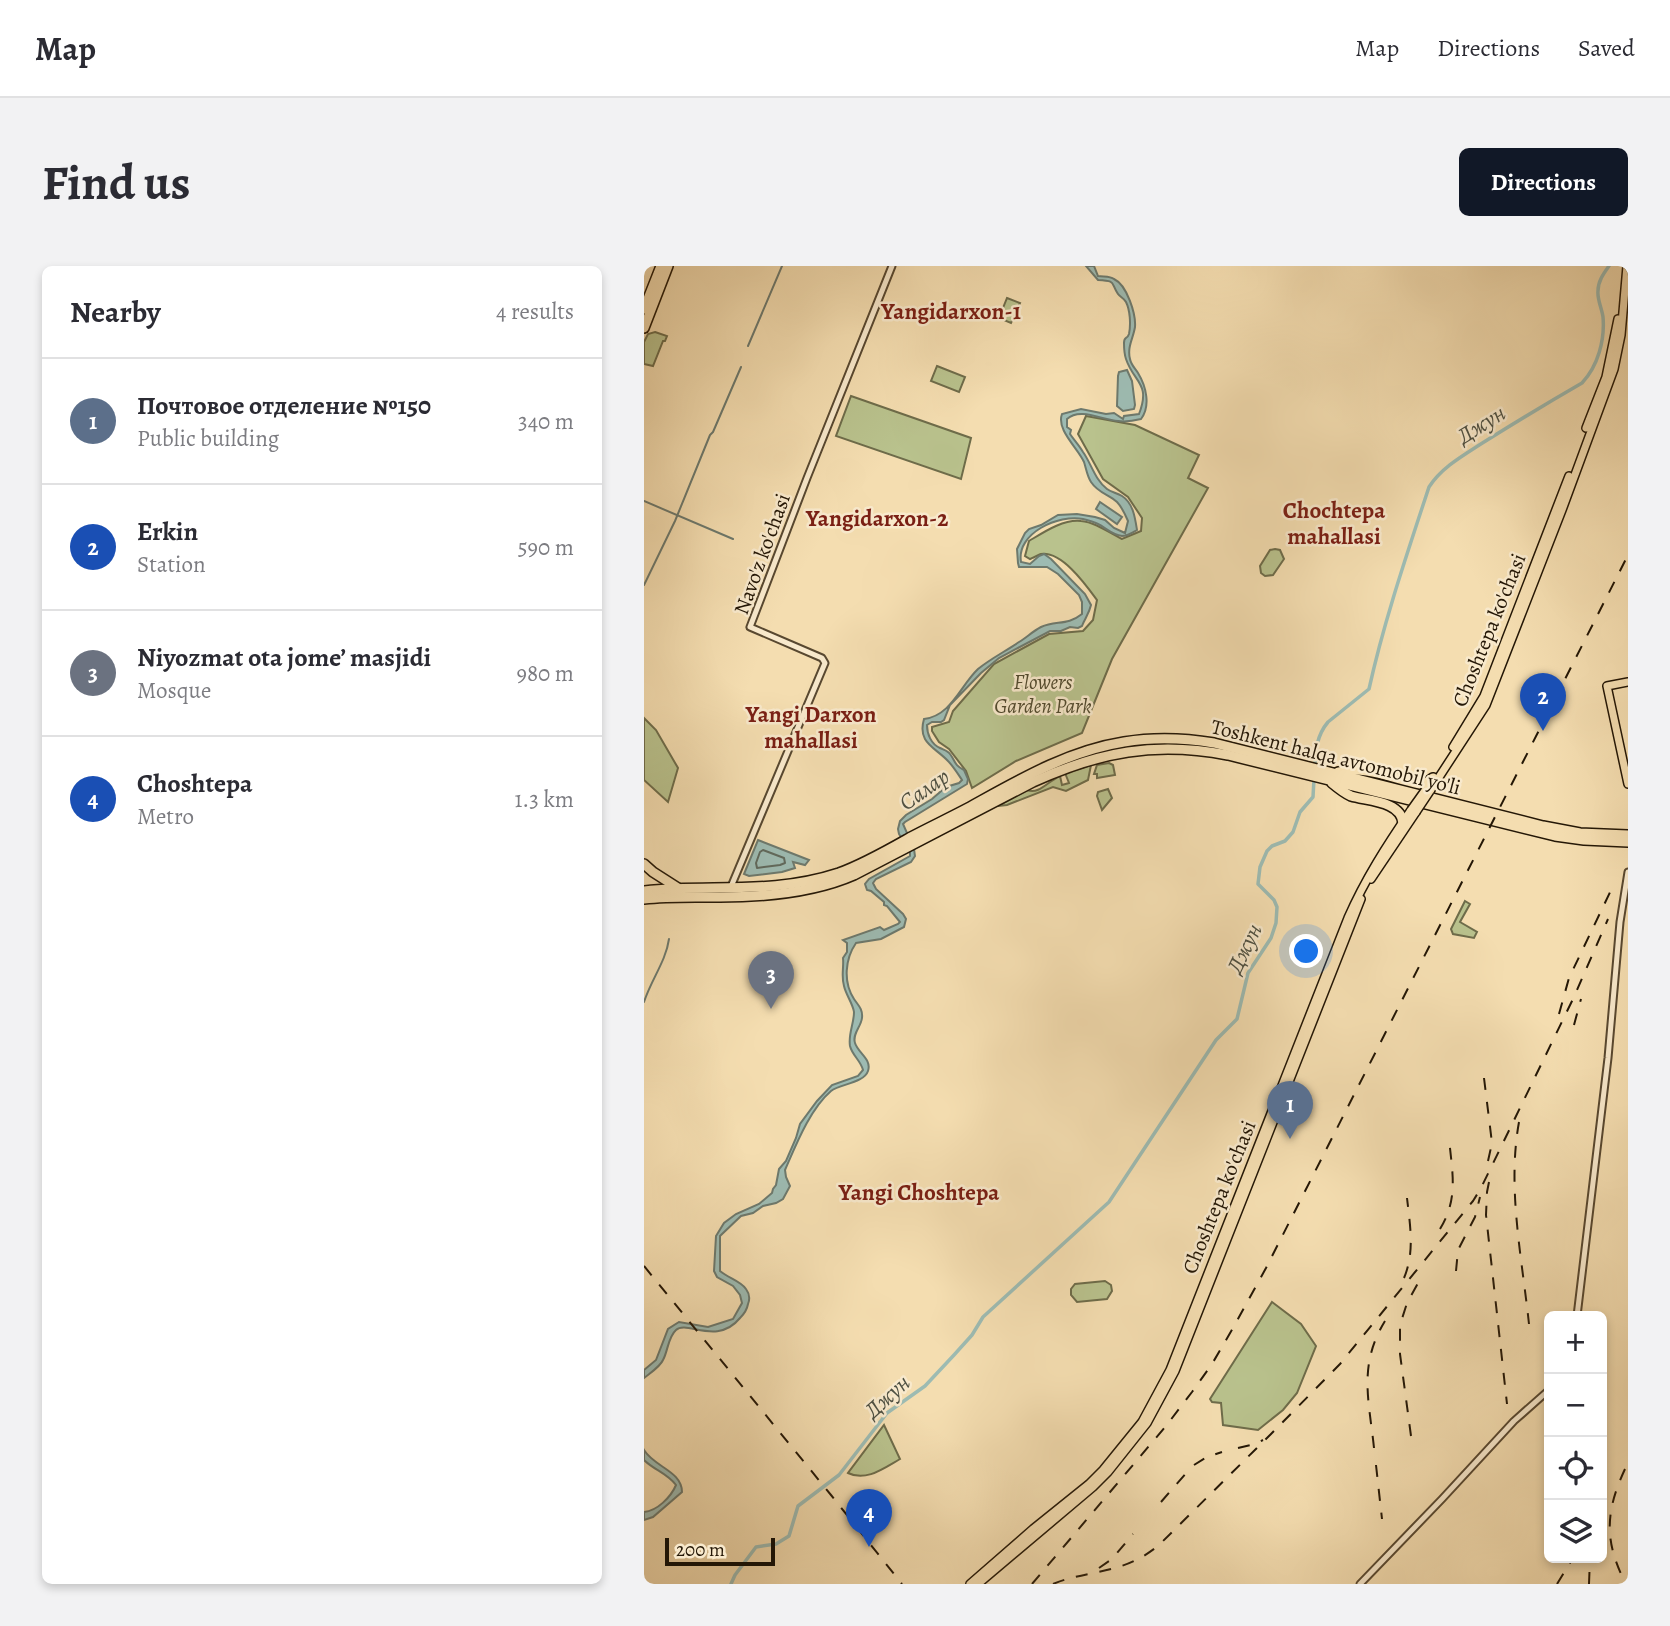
<!DOCTYPE html>
<html lang="en">
<head>
<meta charset="utf-8">
<style>
  :root { --surface:#fff; --page:#f2f2f3; --text:#2b2b33; --muted:#7c7c81; --line:#e1e1e2; --accent:#111827 }
  body { margin:0; font-family:Alegreya,serif; background:var(--page); color:var(--text) }
  .controls { position:absolute; right:21px; bottom:21px; display:grid; overflow:hidden; border-radius:10px; box-shadow:0 4px 10px #0003 }
  .controls button { width:63px; height:63px; display:grid; place-items:center; padding:0; border:0; border-bottom:2px solid var(--line); background:var(--surface); color:var(--text); font:35px sans-serif }
  .scale { position:absolute; left:21px; bottom:18px; width:110px; box-sizing:border-box; padding-left:7px; border:4px solid #241706; border-top:0; font-size:19px; line-height:24px; white-space:nowrap; color:#241706; -webkit-text-stroke:5px #f8e9cc; paint-order:stroke }
  .you { position:absolute; left:663px; top:686px; width:24px; height:24px; margin:-18px; border:5px solid #fff; border-radius:50%; background:#1a73e8; box-shadow:0 0 0 10px #1a73e833 }
  .badge { display:grid; place-items:center; width:46px; height:46px; border-radius:50%; background:var(--accent); color:#fff; font-size:23px; font-weight:700 }
  .pin { position:absolute; translate:-50% -58px; filter:drop-shadow(0 2px 4px #0008) }
  .pin::after { content:''; position:absolute; top:37px; width:24px; height:21px; background:inherit; clip-path:polygon(0 0,100% 0,50% 100%) }
  .list { margin:0; padding:0; list-style:none }
  h2 { display:flex; justify-content:space-between; align-items:center; height:91px; margin:0; padding:0 28px; font-size:30px }
  h2 small { font-size:23px; font-weight:400; color:var(--muted) }
  .list li { display:grid; grid-template-columns:46px 1fr auto; gap:21px; align-items:center; box-sizing:border-box; height:126px; padding:0 28px; border-top:2px solid var(--line) }
  .list b { display:block; font-size:26px; white-space:nowrap }
  .list p { margin:0; font-size:23px; white-space:nowrap; color:var(--muted) }
  .list em { font-size:23px; font-style:normal; color:var(--muted) }
  .icon { flex:none; width:38px; height:38px; fill:none; stroke:currentColor; stroke-width:2; stroke-linecap:round; stroke-linejoin:round }
  .map { position:relative; flex:none; width:984px; height:1318px; overflow:hidden; border-radius:10px }
  header { display:flex; align-items:center; gap:42px; box-sizing:border-box; height:98px; padding:0 35px; background:var(--surface); border-bottom:2px solid var(--line) }
  header strong { font-size:33px }
  nav { display:flex; gap:38px; margin-inline-start:auto; font-size:24px }
  .intro { display:flex; align-items:center; justify-content:space-between; box-sizing:border-box; height:168px; padding:0 42px }
  h1 { margin:0; font-size:49px }
  .button { padding:18px 32px; border-radius:10px; background:var(--accent); color:#fff; font-size:24px; font-weight:700 }
  main { display:flex; gap:42px; padding:0 42px }
  aside { flex:1; background:var(--surface); border-radius:10px; box-shadow:0 4px 10px #0003 }
  .map>svg:first-child { display:block }
  .green { fill:#b9c28d; stroke:#6e6c4a; stroke-width:2 }
  .water { fill:#9dbbb2; stroke:#6d796d; stroke-width:2 }
  .lines { fill:none; stroke-linecap:round; stroke-linejoin:round }
  .shore { stroke:#60695c; stroke-width:2 }
  .stream { stroke:#6d796d; stroke-width:2 }
  .canal { stroke:#9dbbb2; stroke-width:3.5 }
  .minor-casing { stroke:#584830; stroke-width:9 }
  .major-casing { stroke:#241706; stroke-width:10 }
  .highway-casing { stroke:#241706; stroke-width:12 }
  .minor { stroke:#f8e9cc; stroke-width:5 }
  .major { stroke:#f4ddb0; stroke-width:7 }
  .highway { stroke:#f4ddb0; stroke-width:9 }
  .rail { stroke:#241706; stroke-width:2; stroke-dasharray:12 12; stroke-linecap:butt }
  .major-bridge-casing { stroke:#241706; stroke-width:10; stroke-linecap:butt }
  .major-bridge { stroke:#f4ddb0; stroke-width:7 }
  .labels { text-anchor:middle; stroke-width:5; stroke-linejoin:round; paint-order:stroke }
  .street-label { font-size:21px; fill:#241706; stroke:#f8e9cc }
  .park-label { font-size:21px; font-style:italic; fill:#514a2e; stroke:#f8e9cc }
  .neighbourhood-label { font-size:23px; font-weight:bold; fill:#7a1f14; stroke:#f8e9cc }
  .water-label { font-size:23px; font-style:italic; fill:#4e5042; stroke:#f8e9cc }
</style>
</head>
<body>
<header>
<strong>Map</strong>
<nav><a>Map</a><a>Directions</a><a>Saved</a></nav>
</header>
<div class="intro"><h1>Find us</h1><a class="button">Directions</a></div>
<main>
<aside>
<h2>Nearby<small>4 results</small></h2>
<ul class="list">
<li><span class="badge" style="background:#5c6f8a">1</span><div><b>Почтовое отделение №150</b><p>Public building</p></div><em>340 m</em></li>
<li><span class="badge" style="background:#1a4fb4">2</span><div><b>Erkin</b><p>Station</p></div><em>590 m</em></li>
<li><span class="badge" style="background:#6b7280">3</span><div><b>Niyozmat ota jome’ masjidi</b><p>Mosque</p></div><em>980 m</em></li>
<li><span class="badge" style="background:#1a4fb4">4</span><div><b>Choshtepa</b><p>Metro</p></div><em>1.3 km</em></li>
</ul>
</aside>
<div class="map">
<svg width="984" height="1318" viewBox="0 0 984 1318">
  <rect width="100%" height="100%" fill="#f4ddb0"/>
  <filter id="stains"><feTurbulence type="fractalNoise" baseFrequency=".00286" numOctaves="4"/><feColorMatrix values="0 0 0 0 .2 0 0 0 0 .09 0 0 0 0 .02 0 0 0 .5 -.17"/></filter>
  <radialGradient id="worn" r=".72"><stop offset=".6" stop-color="#630" stop-opacity="0"/><stop offset="1" stop-color="#630" stop-opacity=".3"/></radialGradient>
  <g class="green">
    <path d="M363,32L376,37L367,57L355,52Z"/>
    <path d="M11,66L23,70L21,75H19L9,100L0,98V76L4,68Z"/>
    <path d="M293,100L321,111L315,126L287,115Z"/>
    <path d="M207,130L327,172L317,213L192,170Z"/>
    <path d="M442,150L491,159L555,189L544,212L564,222L468,393L438,467L372,495L328,522L322,505L305,483L295,476L288,465V461L305,456L309,445L350,398L405,368L439,365L449,354L453,334C442,319 418,285 397,288C395,289 388,292 386,293L381,290L385,275C400,266 419,253 437,255C451,256 466,267 478,273L497,265L498,252L484,231L459,213L434,168Z"/>
    <path d="M631,283L636,284L640,293L629,309L621,310L617,307L616,300L626,284Z"/>
    <path d="M0,452L12,464L34,502L24,536L0,514Z"/>
    <path d="M465,497L469,499L471,509L453,512V508H450L453,499Z"/>
    <path d="M447,499L444,514L422,525L409,521L363,539L354,540L383,524C395,529 404,515 416,510L418,519L425,517L421,507Z"/>
    <path d="M464,523L468,532L458,544L453,530L454,526Z"/>
    <path d="M821,635L826,638L816,656L833,666L830,672L809,668L807,663Z"/>
    <path d="M461,1015L467,1019L468,1025L463,1033L433,1036L427,1029V1023L431,1018Z"/>
    <path d="M628,1036L657,1058L672,1080L653,1127L639,1144L614,1164L579,1159L577,1137L568,1136L566,1133Z"/>
    <path d="M240,1159L256,1193C240,1202 222,1216 204,1207Z"/>
  </g>
  <g class="water">
    <path d="M442,0H450L454,10C460,11 466,10 470,13C483,19 492,48 491,61C489,73 483,81 486,93C487,99 491,102 494,107C502,120 507,140 497,153C489,155 481,156 474,155C458,154 436,141 423,153V161L427,164L426,168C430,174 435,179 439,186C447,197 451,214 463,223C467,226 473,227 478,230C489,237 491,251 493,264C488,267 484,270 478,270C468,269 462,262 454,258C450,256 443,254 439,253C415,248 372,267 377,296L386,298L395,290L400,288L407,293L441,328L447,339C445,348 441,352 438,360L434,362L426,361L417,365H406L355,392L337,407L306,439L300,454L297,456H288L283,459C283,468 287,478 296,482C300,484 304,485 306,488C312,496 310,499 320,504L324,513L323,518L261,556L259,558L270,583L271,590L267,596L232,613L229,617L232,623L259,648L262,653L260,661L237,673L212,677C201,693 199,716 210,733C214,739 219,743 218,752C217,761 208,768 211,777C214,787 228,793 224,805C220,817 196,818 187,825C166,843 152,879 141,904L142,911L146,920L139,933L132,937L119,940L109,947L97,950L76,970V1005C84,1012 97,1015 102,1023C105,1027 106,1033 104,1038C103,1044 100,1048 96,1052C73,1080 43,1054 32,1064C24,1071 24,1085 19,1094C16,1101 6,1107 0,1112V1104L12,1094L24,1063L35,1056L64,1061L89,1053L98,1037L96,1029L89,1020L73,1011L70,1005L72,970L80,957L92,948L115,938L128,927L129,923L132,919L135,903L142,895L152,872L156,858L173,835L188,819L214,810L219,804C217,795 208,789 206,780C204,768 210,758 210,746C209,738 202,729 200,720C197,710 200,702 199,692L203,686V677L199,674L236,661L240,664L254,658L256,656L243,640L240,639V636L227,625L223,624L221,618L225,613L266,590V587L255,568L254,563L256,555L262,549L288,533L302,521L315,517L318,514C314,508 309,500 304,495C291,481 273,477 280,453C307,450 316,420 334,403C346,393 362,385 375,376C382,372 389,365 397,361C412,354 423,360 438,348V336L435,329L414,308L403,301H375L374,297L373,283L381,267L385,263L397,259L414,249L433,248L451,251L461,254L470,262L481,267L484,255C481,248 478,241 473,236C465,228 455,228 447,216C443,210 442,202 440,196C434,182 412,164 418,148L437,143L462,148L470,147L479,153L480,150L495,148C507,117 490,117 482,93C481,90 480,81 480,77C480,70 483,74 485,68C487,58 486,44 482,36C480,32 476,31 474,28C466,16 473,15 454,14Z"/>
    <path d="M483,104L488,115L491,139L490,143L479,145L473,140L474,110L475,106Z"/>
    <path d="M456,236L478,251L473,258L452,243Z"/>
    <path d="M114,574L165,594L161,599L149,596L151,602L138,606L105,610L100,608Z"/>
    <path d="M0,1184C10,1201 38,1205 38,1226L9,1251L0,1254V1246C13,1245 27,1231 32,1219C23,1207 10,1204 0,1194Z"/>
  </g>
  <g class="lines">
    <path class="shore" d="M119,584L140,592L141,597L136,599L113,602L112,597L116,586Z"/>
    <g class="stream">
      <path d="M104,80L138,0"/>
      <path d="M0,235L89,273"/>
      <path d="M0,319L31,255L66,169L69,166L97,101"/>
      <path d="M0,736C7,714 22,695 25,673"/>
    </g>
    <g class="canal">
      <path d="M671,502C671,485 673,469 684,456L725,423C740,355 763,288 785,221C798,201 820,189 840,176C872,156 905,136 938,117C954,100 961,74 959,51C958,43 953,33 954,25C954,15 960,7 965,0"/>
      <path d="M87,1318L91,1309L112,1281L132,1278L145,1270L154,1240L195,1209L243,1147L281,1120L310,1089L328,1069L339,1051L465,936L572,774L593,753L604,707L627,672L632,657L633,641L630,634L614,618L616,601L623,585L628,580L641,575L649,566L656,546L669,531L670,513"/>
    </g>
    <defs>
      <g id="minor">
        <path d="M86,623L181,397L178,392L106,361L163,212L248,0"/>
        <path d="M933,1050L964,792L976,656L984,606"/>
        <path d="M716,1318L798,1233L870,1155L905,1124"/>
      </g>
      <g id="major">
        <path d="M942,162L962,111L974,53"/>
        <path d="M984,416L963,420L984,518"/>
        <path d="M809,481L840,430L925,210"/>
        <path d="M786,525L842,439L918,244L970,103L977,69L983,0"/>
        <path d="M727,613L772,546"/>
        <path d="M326,1318L389,1263L445,1218L459,1204L498,1156L526,1104L704,652C721,613 743,579 767,544"/>
        <path d="M334,1318L449,1221L464,1206L503,1157L531,1105L717,633"/>
      </g>
      <g id="highway">
        <path d="M0,43L17,0"/>
        <path d="M0,62L24,0"/>
        <path d="M694,506C722,499 749,513 776,518L782,517L789,512"/>
        <path d="M688,517C694,522 700,527 707,530C724,535 757,535 759,557"/>
        <path d="M0,598L9,606L34,622"/>
        <path d="M0,625C68,618 128,629 195,607C220,598 244,584 267,571C286,561 305,552 324,542C373,515 423,485 480,476C510,471 540,472 570,477L899,560L936,567L984,569"/>
        <path d="M0,633C25,630 51,631 76,631C121,631 169,627 210,609L389,516C455,486 511,475 584,489L911,570L940,574L984,576"/>
      </g>
    </defs>
    <use href="#minor" class="minor-casing"/>
    <use href="#major" class="major-casing"/>
    <use href="#highway" class="highway-casing"/>
    <use href="#minor" class="minor"/>
    <use href="#major" class="major"/>
    <use href="#highway" class="highway"/>
    <g class="rail">
      <path d="M915,748L925,712L969,620"/>
      <path d="M930,759L937,733"/>
      <path d="M840,812L848,877L844,895"/>
      <path d="M875,856C863,922 878,992 885,1058"/>
      <path d="M845,916L843,926L842,949L863,1138"/>
      <path d="M796,963C815,932 808,906 805,872"/>
      <path d="M0,1000L187,1229L258,1318"/>
      <path d="M812,1005L814,984L831,951L836,931"/>
      <path d="M760,1012C771,986 766,959 763,932"/>
      <path d="M767,1170L756,1088V1059L763,1037L779,1008"/>
      <path d="M594,1182L611,1178L619,1174"/>
      <path d="M730,1182C725,1134 714,1099 741,1055"/>
      <path d="M550,1199L563,1191L578,1186"/>
      <path d="M732,1199L738,1253"/>
      <path d="M981,1203C961,1246 960,1276 982,1318"/>
      <path d="M517,1236L544,1205"/>
      <path d="M455,1302L468,1293L489,1268"/>
      <path d="M388,1318L522,1160L548,1126L568,1098L589,1062L622,1002L984,289"/>
      <path d="M409,1318C435,1307 465,1307 490,1295C499,1291 506,1286 514,1280L627,1168L696,1098L829,935L837,922L929,733L964,653"/>
      <path d="M913,1318L929,1292"/>
      <path d="M945,1318L946,1292"/>
    </g>
    <defs>
      <g id="major-bridge">
        <path d="M767,544L782,523"/>
        <path d="M772,546L786,525"/>
      </g>
    </defs>
    <use href="#major-bridge" class="major-bridge-casing"/>
    <use href="#major-bridge" class="major-bridge"/>
  </g>
  <g class="labels">
    <g class="street-label">
      <text transform="translate(118 288) rotate(-70)" y="7">Navo'z ko'chasi</text>
      <text transform="translate(845 364) rotate(-68)" y="7">Choshtepa ko'chasi</text>
      <text transform="translate(692 491) rotate(14)" y="7">Toshkent halqa avtomobil yo'li</text>
      <text transform="translate(575 931) rotate(-68)" y="7">Choshtepa ko'chasi</text>
    </g>
    <g class="park-label">
      <text x="399" y="423">Flowers<tspan x="399" dy="24">Garden Park</tspan></text>
    </g>
    <g class="neighbourhood-label">
      <text x="307" y="53">Yangidarxon-1</text>
      <text x="690" y="252">Chochtepa<tspan x="690" dy="26">mahallasi</tspan></text>
      <text x="233" y="260">Yangidarxon-2</text>
      <text x="167" y="456">Yangi Darxon<tspan x="167" dy="26">mahallasi</tspan></text>
      <text x="275" y="934">Yangi Choshtepa</text>
    </g>
    <g class="water-label">
      <text transform="translate(837 158) rotate(-32)" y="8">Джун</text>
      <text transform="translate(280 523) rotate(-35)" y="8">Салар</text>
      <text transform="translate(600 682) rotate(-64)" y="8">Джун</text>
      <text transform="translate(243 1130) rotate(-42)" y="8">Джун</text>
    </g>
  </g>
  <rect width="100%" height="100%" filter="url(#stains)"/>
  <rect width="100%" height="100%" fill="url(#worn)"/>
</svg>
<div class="controls">
<button>+</button>
<button>−</button>
<button><svg class="icon" aria-label="locate" viewBox="0 0 24 24"><circle cx="12" cy="12" r="6"/><path d="M12 2v4M12 18v4M2 12h4M18 12h4"/></svg></button>
<button><svg class="icon" aria-label="layers" viewBox="0 0 24 24"><path d="M12 4l9 5-9 5-9-5zM3 14l9 5 9-5"/></svg></button>
</div>
<div class="scale">200 m</div>
<div class="you"></div>
<div class="pin badge" style="left:646px;top:873px;background:#5c6f8a">1</div>
<div class="pin badge" style="left:899px;top:465px;background:#1a4fb4">2</div>
<div class="pin badge" style="left:127px;top:743px;background:#6b7280">3</div>
<div class="pin badge" style="left:225px;top:1281px;background:#1a4fb4">4</div>
</div>
</main>
</body>
</html>
